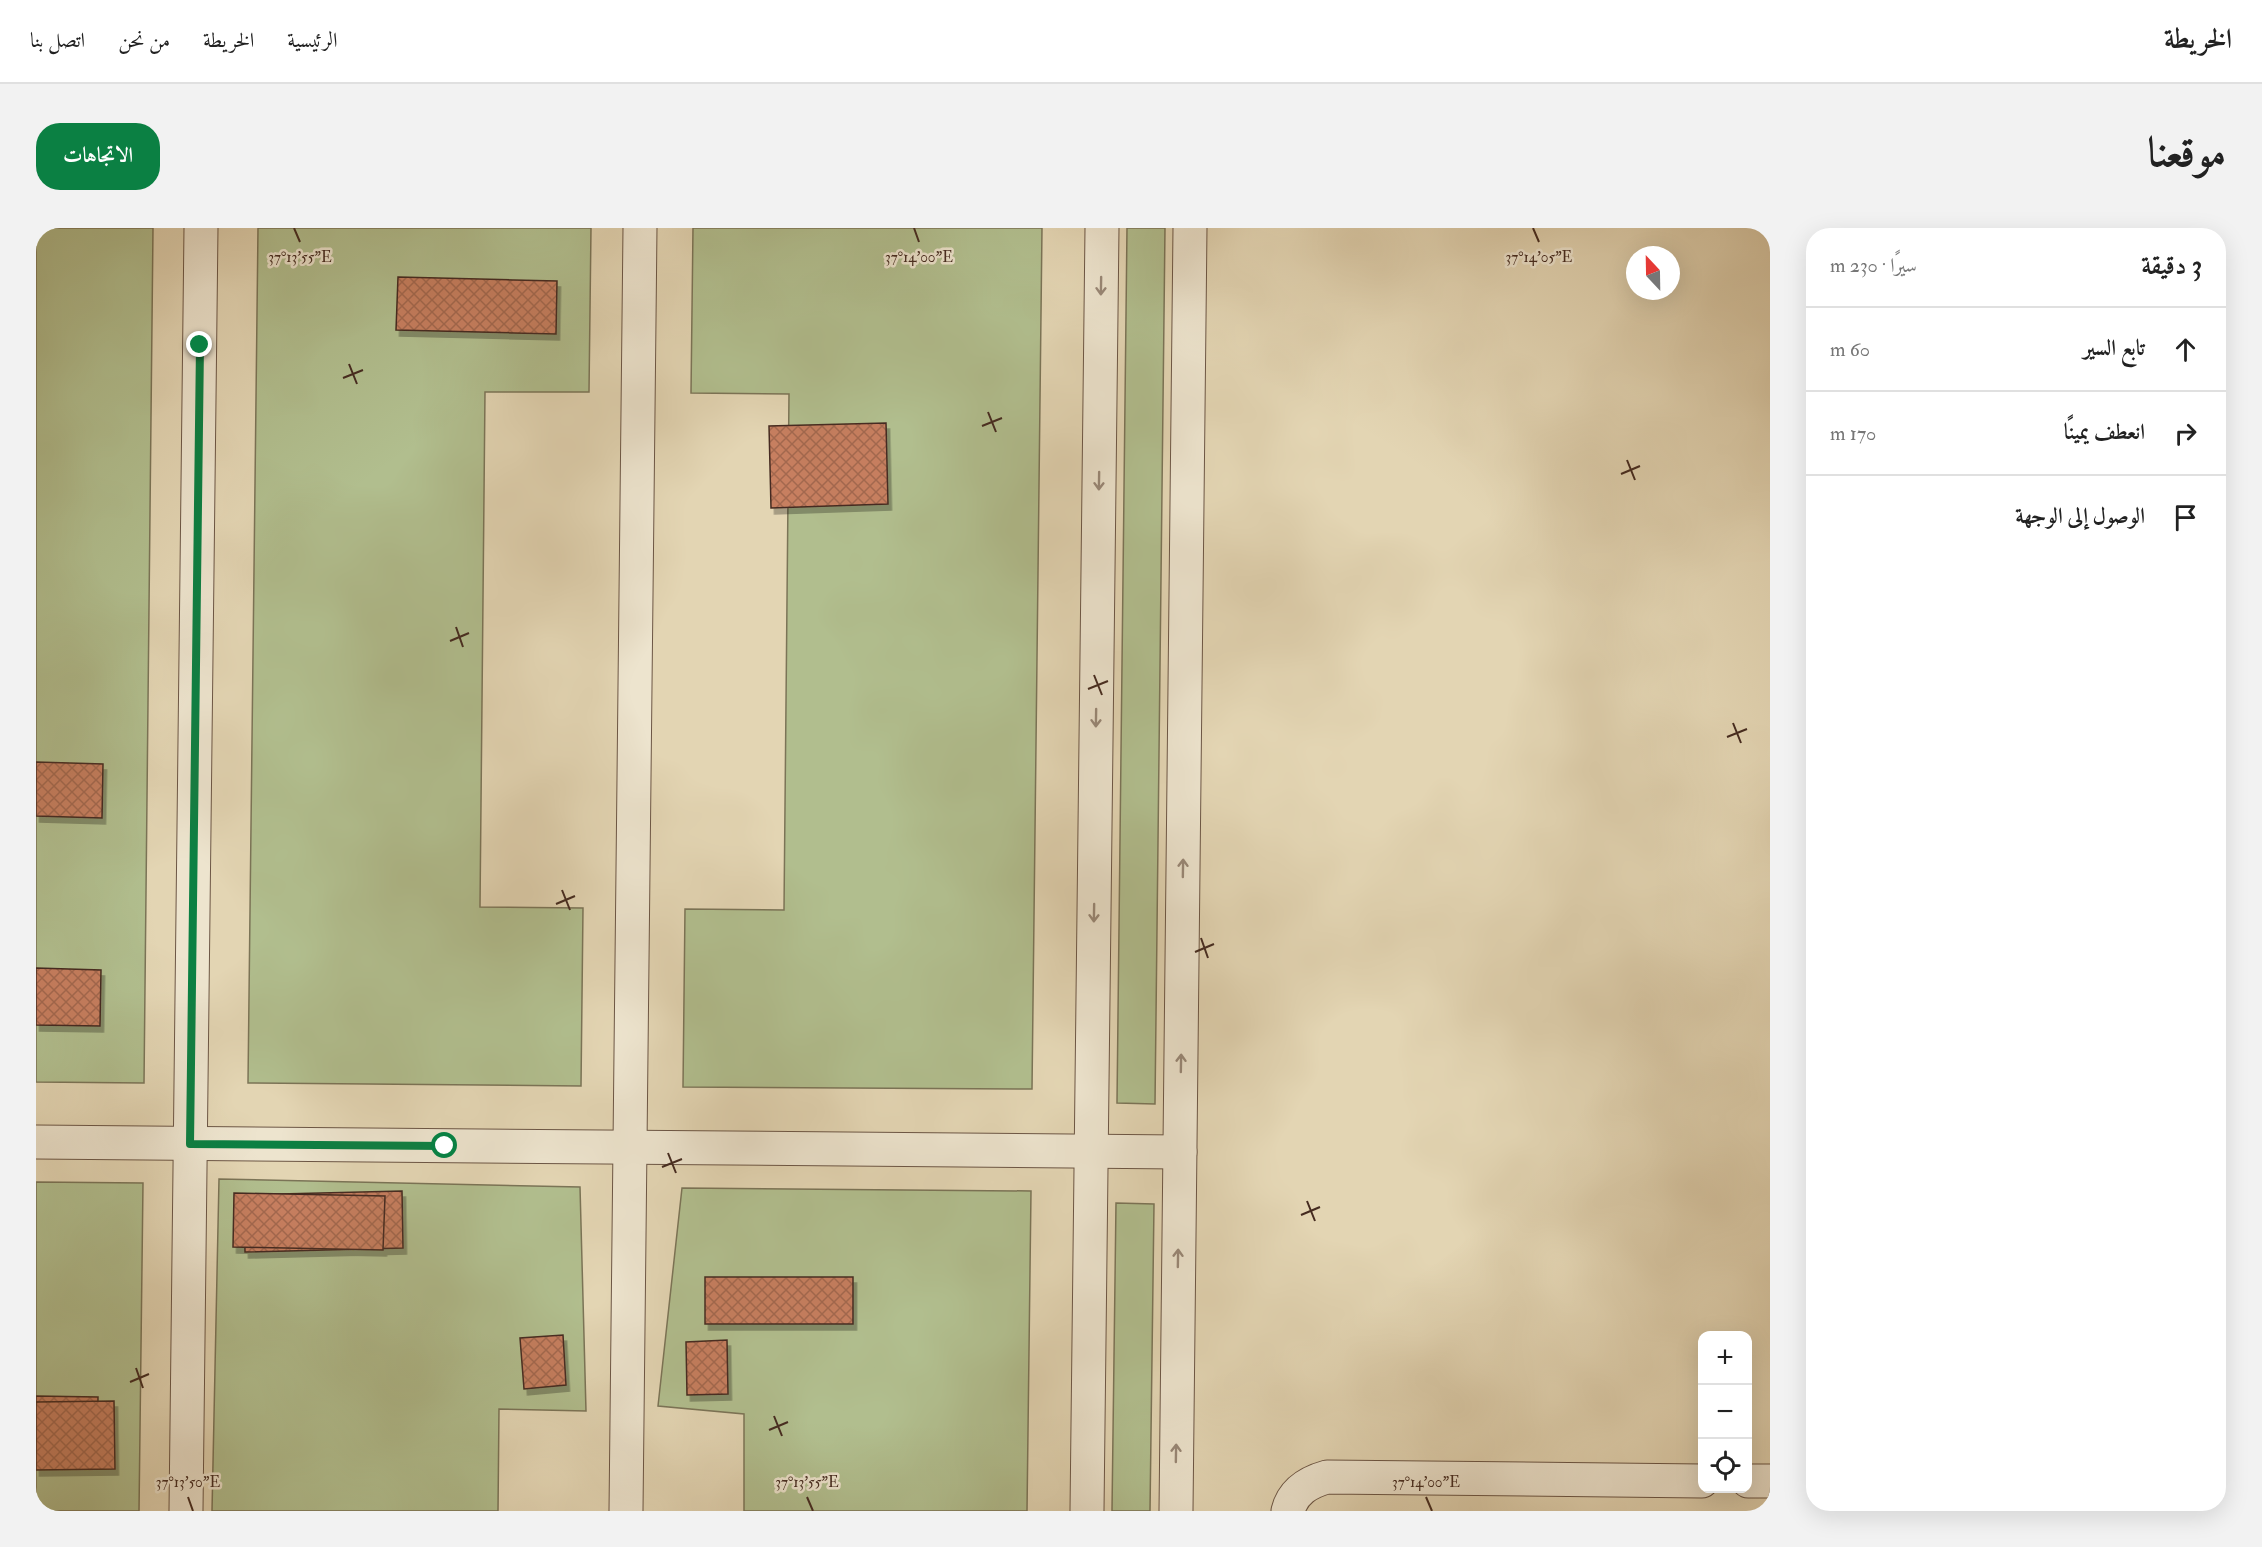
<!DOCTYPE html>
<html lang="ar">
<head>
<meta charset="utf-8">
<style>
  :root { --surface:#fff; --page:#f2f2f2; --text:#222; --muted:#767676; --line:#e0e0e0; --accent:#0b8043 }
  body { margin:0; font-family:"IM FELL Double Pica",Amiri,serif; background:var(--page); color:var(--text); direction:rtl }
  .controls { position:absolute; right:18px; bottom:18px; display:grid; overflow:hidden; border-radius:12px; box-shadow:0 6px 24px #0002 }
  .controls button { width:54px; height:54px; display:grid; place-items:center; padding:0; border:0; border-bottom:2px solid var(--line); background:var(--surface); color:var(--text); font:30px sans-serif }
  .compass { position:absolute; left:1590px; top:18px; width:54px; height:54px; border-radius:50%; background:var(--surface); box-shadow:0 6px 24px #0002; rotate:338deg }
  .stop { position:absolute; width:18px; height:18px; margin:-14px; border:4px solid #0b8043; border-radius:50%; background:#fff }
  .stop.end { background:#0b8043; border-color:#fff; box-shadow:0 2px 6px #0008 }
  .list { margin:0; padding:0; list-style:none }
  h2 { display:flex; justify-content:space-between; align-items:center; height:78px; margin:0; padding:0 24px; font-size:26px }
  h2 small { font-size:20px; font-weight:400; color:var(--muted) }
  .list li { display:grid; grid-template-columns:39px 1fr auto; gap:18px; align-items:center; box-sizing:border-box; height:84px; padding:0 24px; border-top:2px solid var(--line) }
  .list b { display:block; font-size:22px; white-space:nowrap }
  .list em { font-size:20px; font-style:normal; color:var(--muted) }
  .icon { flex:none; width:33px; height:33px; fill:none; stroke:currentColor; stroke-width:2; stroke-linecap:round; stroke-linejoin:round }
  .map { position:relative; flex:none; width:1734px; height:1283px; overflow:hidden; direction:ltr; border-radius:24px }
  header { display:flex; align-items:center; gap:36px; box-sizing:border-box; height:84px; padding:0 30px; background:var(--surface); border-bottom:2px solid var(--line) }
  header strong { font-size:28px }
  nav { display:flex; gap:33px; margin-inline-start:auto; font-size:21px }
  .intro { display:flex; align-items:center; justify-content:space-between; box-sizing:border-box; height:144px; padding:0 36px }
  h1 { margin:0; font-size:42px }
  .button { padding:15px 27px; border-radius:24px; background:var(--accent); color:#fff; font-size:21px; font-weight:700 }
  main { display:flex; gap:36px; padding:0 36px }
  aside { flex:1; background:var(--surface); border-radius:24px; box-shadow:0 6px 24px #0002 }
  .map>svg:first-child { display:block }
  .green { fill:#b1be8e; stroke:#7b7457; stroke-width:1.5 }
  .building { fill:url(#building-cross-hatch); stroke:#452b20; stroke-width:1.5; filter:url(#shadow) }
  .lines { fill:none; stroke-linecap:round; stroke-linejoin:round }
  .minor-casing { stroke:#6c5645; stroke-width:35 }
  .minor { stroke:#ede4ce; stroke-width:33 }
  .oneway { stroke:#987 }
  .route { stroke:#0b8043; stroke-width:8 }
  .ticks { fill:none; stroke:#452b20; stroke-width:2 }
  .ticks-label { font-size:15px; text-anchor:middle; fill:#452b20; stroke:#ede4ce; stroke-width:5; stroke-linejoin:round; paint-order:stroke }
</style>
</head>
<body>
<header>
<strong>الخريطة</strong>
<nav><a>الرئيسية</a><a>الخريطة</a><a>من نحن</a><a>اتصل بنا</a></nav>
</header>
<div class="intro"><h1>موقعنا</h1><a class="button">الاتجاهات</a></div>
<main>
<aside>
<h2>3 دقيقة<small>سيرًا · 230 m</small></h2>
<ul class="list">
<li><svg class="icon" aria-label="ahead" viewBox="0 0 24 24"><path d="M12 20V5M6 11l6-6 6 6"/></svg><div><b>تابع السير</b></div><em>60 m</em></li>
<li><svg class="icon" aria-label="right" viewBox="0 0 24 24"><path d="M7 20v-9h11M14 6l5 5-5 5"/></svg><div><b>انعطف يمينًا</b></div><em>170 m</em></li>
<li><svg class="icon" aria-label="arrive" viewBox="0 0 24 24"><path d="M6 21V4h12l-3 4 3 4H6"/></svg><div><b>الوصول إلى الوجهة</b></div></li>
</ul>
</aside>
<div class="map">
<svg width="1734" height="1283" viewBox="0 0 1734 1283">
  <defs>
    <pattern id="building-cross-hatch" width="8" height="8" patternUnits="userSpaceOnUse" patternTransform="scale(1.5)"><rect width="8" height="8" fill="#c77f60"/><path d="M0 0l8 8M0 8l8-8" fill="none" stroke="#a3684f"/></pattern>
    <filter id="shadow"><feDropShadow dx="3.5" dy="6" stdDeviation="0" flood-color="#0004"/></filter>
  </defs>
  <rect width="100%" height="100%" fill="#e3d5b3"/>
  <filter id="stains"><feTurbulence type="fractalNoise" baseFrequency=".00333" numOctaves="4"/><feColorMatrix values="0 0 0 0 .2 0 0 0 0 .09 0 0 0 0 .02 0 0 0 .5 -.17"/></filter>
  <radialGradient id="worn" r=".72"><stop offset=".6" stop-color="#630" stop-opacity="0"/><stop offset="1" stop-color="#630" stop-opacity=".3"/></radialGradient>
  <g class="green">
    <path d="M0,0H117L108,855L0,854Z"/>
    <path d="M222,0H555L553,164H449L444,679L547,680L545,858L212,855Z"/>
    <path d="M657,0H1006L996,861L647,859L649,681L748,682L753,166L655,165Z"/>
    <path d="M1091,0H1129L1119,876L1081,875Z"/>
    <path d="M183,951L544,959L550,1183L463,1181L462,1283H176Z"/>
    <path d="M0,954L107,955L103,1283H0Z"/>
    <path d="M646,960L995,963L991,1283H708V1186L622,1178Z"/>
    <path d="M1080,975L1118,976L1114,1283H1076Z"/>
  </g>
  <g class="building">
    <path d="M362,49L521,53L520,106L360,102Z"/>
    <path d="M850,195L852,276L735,280L733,198Z"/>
    <path d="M0,534L67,536L66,590L0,588Z"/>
    <path d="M0,740L65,742L64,798L0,797Z"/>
    <path d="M366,963L367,1020L209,1024L208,967Z"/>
    <path d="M198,965L349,968L347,1022L197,1019Z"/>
    <rect x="669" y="1049" width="148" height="47"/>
    <path d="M527,1107L530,1157L488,1161L484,1110Z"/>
    <path d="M691,1112L692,1166L651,1167L650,1114Z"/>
    <path d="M0,1168L62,1169L61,1225L0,1223Z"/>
    <path d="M78,1173L79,1241L0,1242V1174Z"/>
  </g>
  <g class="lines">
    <defs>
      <g id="minor">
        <path d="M0,914L1144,924"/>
        <path d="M1712,1253H1734"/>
        <path d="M150,1283L165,0"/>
        <path d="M590,1283L604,0"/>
        <path d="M1051,1283L1066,0"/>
        <path d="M1140,1283L1154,0"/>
        <path d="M1252,1283C1257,1263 1273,1254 1291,1249L1666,1253"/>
      </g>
    </defs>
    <use href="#minor" class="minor-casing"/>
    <use href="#minor" class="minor"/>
  </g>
  <defs><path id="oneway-shaft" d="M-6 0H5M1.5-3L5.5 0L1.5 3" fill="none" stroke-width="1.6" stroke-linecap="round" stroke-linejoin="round" transform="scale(1.5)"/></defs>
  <g class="oneway">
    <use href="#oneway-shaft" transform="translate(1065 58) rotate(91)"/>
    <use href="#oneway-shaft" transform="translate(1063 253) rotate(91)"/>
    <use href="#oneway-shaft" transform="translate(1060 490) rotate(91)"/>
    <use href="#oneway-shaft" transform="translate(1147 640) rotate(-89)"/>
    <use href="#oneway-shaft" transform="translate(1058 685) rotate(91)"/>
    <use href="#oneway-shaft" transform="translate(1145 835) rotate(-89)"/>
    <use href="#oneway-shaft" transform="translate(1142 1030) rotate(-89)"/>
    <use href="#oneway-shaft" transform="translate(1140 1225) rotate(-89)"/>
  </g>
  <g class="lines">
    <path class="route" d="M164,117L154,916L409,918"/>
  </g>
  <path class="ticks" d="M258,0L264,14M878,0L883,14M1497,0L1503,14M313,136L321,156M307,150L327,142M952,184L960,204M946,198L966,190M1591,232L1599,252M1585,246L1604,238M420,399L427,419M414,413L433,405M1058,447L1066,467M1052,461L1072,453M1697,495L1705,515M1691,509L1711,501M526,662L534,682M520,676L539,668M1165,710L1172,730M1159,724L1178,716M632,925L640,945M626,939L646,931M1271,973L1279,993M1265,987L1284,979M100,1140L107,1160M94,1154L113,1146M738,1188L746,1208M733,1202L752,1194M152,1269L157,1283M771,1269L777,1283M1390,1269L1396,1283"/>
  <g class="ticks-label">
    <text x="264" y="34">37°13'55"E</text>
    <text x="883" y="34">37°14'00"E</text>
    <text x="1503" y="34">37°14'05"E</text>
    <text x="152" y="1259">37°13'50"E</text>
    <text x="771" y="1259">37°13'55"E</text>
    <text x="1390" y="1259">37°14'00"E</text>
  </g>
  <rect width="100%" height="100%" filter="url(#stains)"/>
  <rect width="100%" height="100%" fill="url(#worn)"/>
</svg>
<div class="controls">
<button>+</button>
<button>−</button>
<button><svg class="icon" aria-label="locate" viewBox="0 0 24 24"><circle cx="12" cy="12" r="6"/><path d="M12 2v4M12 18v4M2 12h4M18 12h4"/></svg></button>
</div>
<svg class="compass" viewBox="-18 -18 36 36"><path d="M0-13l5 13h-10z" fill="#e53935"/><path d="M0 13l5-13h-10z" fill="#767676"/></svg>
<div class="stop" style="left:409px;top:918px"></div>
<div class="stop end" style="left:164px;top:117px"></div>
</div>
</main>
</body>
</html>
